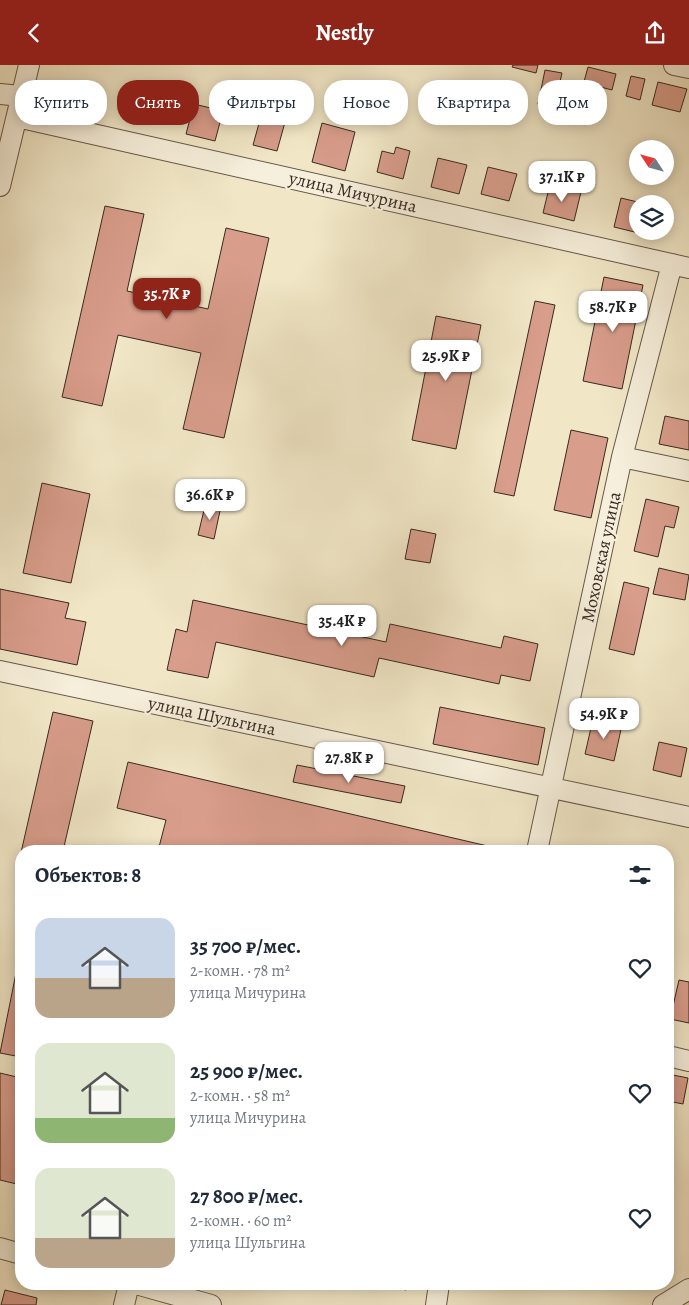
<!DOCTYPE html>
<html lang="ru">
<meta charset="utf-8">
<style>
:root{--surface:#fff;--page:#f6f6f7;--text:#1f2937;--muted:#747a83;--accent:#8f2418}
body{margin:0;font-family:Alegreya,serif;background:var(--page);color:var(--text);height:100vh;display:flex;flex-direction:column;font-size:19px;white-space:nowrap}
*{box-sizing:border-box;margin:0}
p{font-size:16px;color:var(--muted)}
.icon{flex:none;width:28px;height:28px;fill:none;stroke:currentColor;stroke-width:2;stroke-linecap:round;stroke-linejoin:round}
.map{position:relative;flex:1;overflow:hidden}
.drawer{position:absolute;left:15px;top:780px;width:659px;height:445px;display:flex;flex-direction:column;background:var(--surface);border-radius:20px;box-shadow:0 2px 12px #0003}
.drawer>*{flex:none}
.banner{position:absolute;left:15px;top:15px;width:660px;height:45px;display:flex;gap:10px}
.needle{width:32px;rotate:306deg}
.controls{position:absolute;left:629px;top:75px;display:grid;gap:10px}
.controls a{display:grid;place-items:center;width:45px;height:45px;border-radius:50%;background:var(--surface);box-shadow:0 2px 12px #0003;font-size:25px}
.price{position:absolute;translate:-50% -42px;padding:0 11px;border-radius:10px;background:#fff;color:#222;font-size:16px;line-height:32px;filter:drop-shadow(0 1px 2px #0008)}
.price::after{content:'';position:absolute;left:50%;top:30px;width:15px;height:11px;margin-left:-8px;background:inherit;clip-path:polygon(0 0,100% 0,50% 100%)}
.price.current{background:var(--accent);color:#fff}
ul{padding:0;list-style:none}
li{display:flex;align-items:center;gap:15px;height:125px;padding:0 20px}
li span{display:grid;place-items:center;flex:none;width:140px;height:100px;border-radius:15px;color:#555}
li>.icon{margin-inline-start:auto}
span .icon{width:60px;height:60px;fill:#fffc;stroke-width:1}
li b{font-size:21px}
h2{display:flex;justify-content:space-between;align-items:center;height:60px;padding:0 20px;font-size:21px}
.pill{padding:0 18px;border-radius:20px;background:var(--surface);box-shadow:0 2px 12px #0003;font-size:18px;line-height:45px}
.pill.current{background:var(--accent);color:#fff}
header{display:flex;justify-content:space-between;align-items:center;height:65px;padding:0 20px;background:var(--accent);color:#fff;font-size:22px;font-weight:700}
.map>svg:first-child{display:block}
</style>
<header><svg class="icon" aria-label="back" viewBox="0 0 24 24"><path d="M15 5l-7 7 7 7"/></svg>Nestly<svg class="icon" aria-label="share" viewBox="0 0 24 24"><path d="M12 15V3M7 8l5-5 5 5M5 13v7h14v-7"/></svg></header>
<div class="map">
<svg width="689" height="1240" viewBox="0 0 689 1240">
<rect width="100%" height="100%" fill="#f1e7c7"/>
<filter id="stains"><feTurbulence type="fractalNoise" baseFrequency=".004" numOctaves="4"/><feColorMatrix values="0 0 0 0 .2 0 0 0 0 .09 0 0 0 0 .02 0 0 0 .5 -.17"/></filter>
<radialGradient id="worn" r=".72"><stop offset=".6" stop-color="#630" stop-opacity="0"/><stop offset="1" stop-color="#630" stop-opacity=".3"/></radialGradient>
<path fill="#d89d8b" stroke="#382921" d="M 513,0 L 538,0 L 536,8 L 512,2 Z
M 588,2 L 616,9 L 612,25 L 593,20 L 591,27 L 582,24 Z
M 545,5 L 562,8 L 554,43 L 538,39 Z
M 631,11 L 645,14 L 640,35 L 626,31 Z
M 72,16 L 101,22 L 95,46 L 66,40 Z
M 658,17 L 687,24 L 680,47 L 652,40 Z
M 148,25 L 185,34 L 179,58 L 142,49 Z
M 194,39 L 223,46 L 215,76 L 186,69 Z
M 263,44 L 287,50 L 277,86 L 253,80 Z
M 322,58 L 355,67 L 345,106 L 312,97 Z
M 396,82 L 410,86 L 403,114 L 377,107 L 382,86 L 394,89 Z
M 438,93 L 467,100 L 459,129 L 431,122 Z
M 488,102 L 517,109 L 509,136 L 481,129 Z
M 550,119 L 581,127 L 574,156 L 543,148 Z
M 621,133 L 646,139 L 638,139 L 638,166 L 652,166 L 651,171 L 614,162 Z
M 105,141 L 144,149 L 127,226 L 208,244 L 226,163 L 269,173 L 224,373 L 183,364 L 201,288 L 118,270 L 102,341 L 62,332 Z
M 604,212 L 643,220 L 622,324 L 583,316 Z
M 535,236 L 555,240 L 514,431 L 494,427 Z
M 436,251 L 481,260 L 456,384 L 412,375 Z
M 665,351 L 689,356 L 689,385 L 659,379 Z
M 571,365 L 608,373 L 591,453 L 554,445 Z
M 42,418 L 90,429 L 71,518 L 23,508 Z
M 646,434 L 679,442 L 674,463 L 665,461 L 658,492 L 634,486 Z
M 206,437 L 221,441 L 214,474 L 198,470 Z
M 411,464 L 436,469 L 430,498 L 405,494 Z
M 659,503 L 689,510 L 685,535 L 653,529 Z
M 624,517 L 649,523 L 634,590 L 609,584 Z
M 0,524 L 69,538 L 65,553 L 86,557 L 77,600 L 0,584 Z
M 193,535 L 386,577 L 390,559 L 501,583 L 504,571 L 538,579 L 530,616 L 501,610 L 499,619 L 379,593 L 374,612 L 216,577 L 208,613 L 167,605 L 176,564 L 187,567 Z
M 440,642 L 545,663 L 538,700 L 433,679 Z
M 53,647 L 93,656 L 63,786 L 21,786 L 20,792 Z
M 593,654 L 622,660 L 614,696 L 585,689 Z
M 659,677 L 687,683 L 681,712 L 653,705 Z
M 128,697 L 509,786 L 158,786 L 166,755 L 117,743 Z
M 297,700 L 405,721 L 401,738 L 293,717 Z
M 18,898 L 21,899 L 21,992 L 0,988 Z
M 679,915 L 689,917 L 689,958 L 670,954 Z
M 0,1008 L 21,1013 L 21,1120 L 0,1115 Z
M 668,1009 L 688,1013 L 683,1039 L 668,1036 Z
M 379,1219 L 408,1219 L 406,1225 Z
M 5,1225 L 37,1233 L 36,1240 L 1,1240 Z"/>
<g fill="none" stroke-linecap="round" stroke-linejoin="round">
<defs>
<path id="minor" d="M 674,0 L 689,3
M 0,29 L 21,31
M 17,52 L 689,203
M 0,121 L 29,0
M 622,392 L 689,406
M 0,606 L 689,752
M 537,786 L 622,392 L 672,199
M 668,991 L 689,996
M 0,1183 L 21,1189
M 136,1219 L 211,1240
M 124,1240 L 129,1219
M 436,1240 L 439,1219
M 663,1240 L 689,1224"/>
</defs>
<use href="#minor" stroke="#66584a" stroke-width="22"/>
<use href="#minor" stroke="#f6efdb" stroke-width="20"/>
</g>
<g text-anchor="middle" stroke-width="4.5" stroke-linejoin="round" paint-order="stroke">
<g font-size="18" fill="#382921" stroke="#f6efdb">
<text transform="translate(353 127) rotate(13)" y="6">улица Мичурина</text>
<text transform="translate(601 492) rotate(-78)" y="6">Моховская улица</text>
<text transform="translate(212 651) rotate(12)" y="6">улица Шульгина</text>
</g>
</g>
<rect width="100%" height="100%" filter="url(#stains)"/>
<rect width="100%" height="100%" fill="url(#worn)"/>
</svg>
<div class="controls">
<a><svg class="needle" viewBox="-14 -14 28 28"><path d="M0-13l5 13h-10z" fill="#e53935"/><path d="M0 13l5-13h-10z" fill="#747a83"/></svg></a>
<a><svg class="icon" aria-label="layers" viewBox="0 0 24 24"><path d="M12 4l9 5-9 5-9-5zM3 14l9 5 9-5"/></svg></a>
</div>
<b class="price" style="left:562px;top:138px">37.1K ₽</b>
<b class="price current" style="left:167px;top:255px">35.7K ₽</b>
<b class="price" style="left:613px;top:268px">58.7K ₽</b>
<b class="price" style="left:446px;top:317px">25.9K ₽</b>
<b class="price" style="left:210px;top:456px">36.6K ₽</b>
<b class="price" style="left:342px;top:582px">35.4K ₽</b>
<b class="price" style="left:604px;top:675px">54.9K ₽</b>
<b class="price" style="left:349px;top:719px">27.8K ₽</b>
<div class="banner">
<a class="pill">Купить</a>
<a class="pill current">Снять</a>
<a class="pill">Фильтры</a>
<a class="pill">Новое</a>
<a class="pill">Квартира</a>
<a class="pill">Дом</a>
</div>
<section class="drawer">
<h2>Объектов: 8<svg class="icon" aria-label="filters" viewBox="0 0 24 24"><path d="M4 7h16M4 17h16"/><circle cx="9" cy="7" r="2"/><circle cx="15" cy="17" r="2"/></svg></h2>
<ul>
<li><span style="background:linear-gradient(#c9d6e8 60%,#b9a48a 0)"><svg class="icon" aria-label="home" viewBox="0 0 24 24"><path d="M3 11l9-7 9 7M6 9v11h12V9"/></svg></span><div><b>35 700 ₽/мес.</b><p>2-комн. · 78 m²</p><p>улица Мичурина</p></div><svg class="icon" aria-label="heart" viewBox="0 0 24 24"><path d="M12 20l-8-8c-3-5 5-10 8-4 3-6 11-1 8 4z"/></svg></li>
<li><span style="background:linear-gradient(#dfe7d0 75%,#8fb573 0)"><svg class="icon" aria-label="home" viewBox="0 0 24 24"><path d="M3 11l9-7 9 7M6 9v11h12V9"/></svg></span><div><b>25 900 ₽/мес.</b><p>2-комн. · 58 m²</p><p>улица Мичурина</p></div><svg class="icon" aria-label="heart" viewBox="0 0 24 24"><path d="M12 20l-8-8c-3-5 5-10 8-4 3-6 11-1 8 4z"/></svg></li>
<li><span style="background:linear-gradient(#dfe7d0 70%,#b9a48a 0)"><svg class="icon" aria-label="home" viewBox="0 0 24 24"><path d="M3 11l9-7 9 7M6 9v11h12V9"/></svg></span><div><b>27 800 ₽/мес.</b><p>2-комн. · 60 m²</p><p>улица Шульгина</p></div><svg class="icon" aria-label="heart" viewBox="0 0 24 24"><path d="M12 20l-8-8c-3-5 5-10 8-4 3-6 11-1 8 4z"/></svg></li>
</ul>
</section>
</div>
